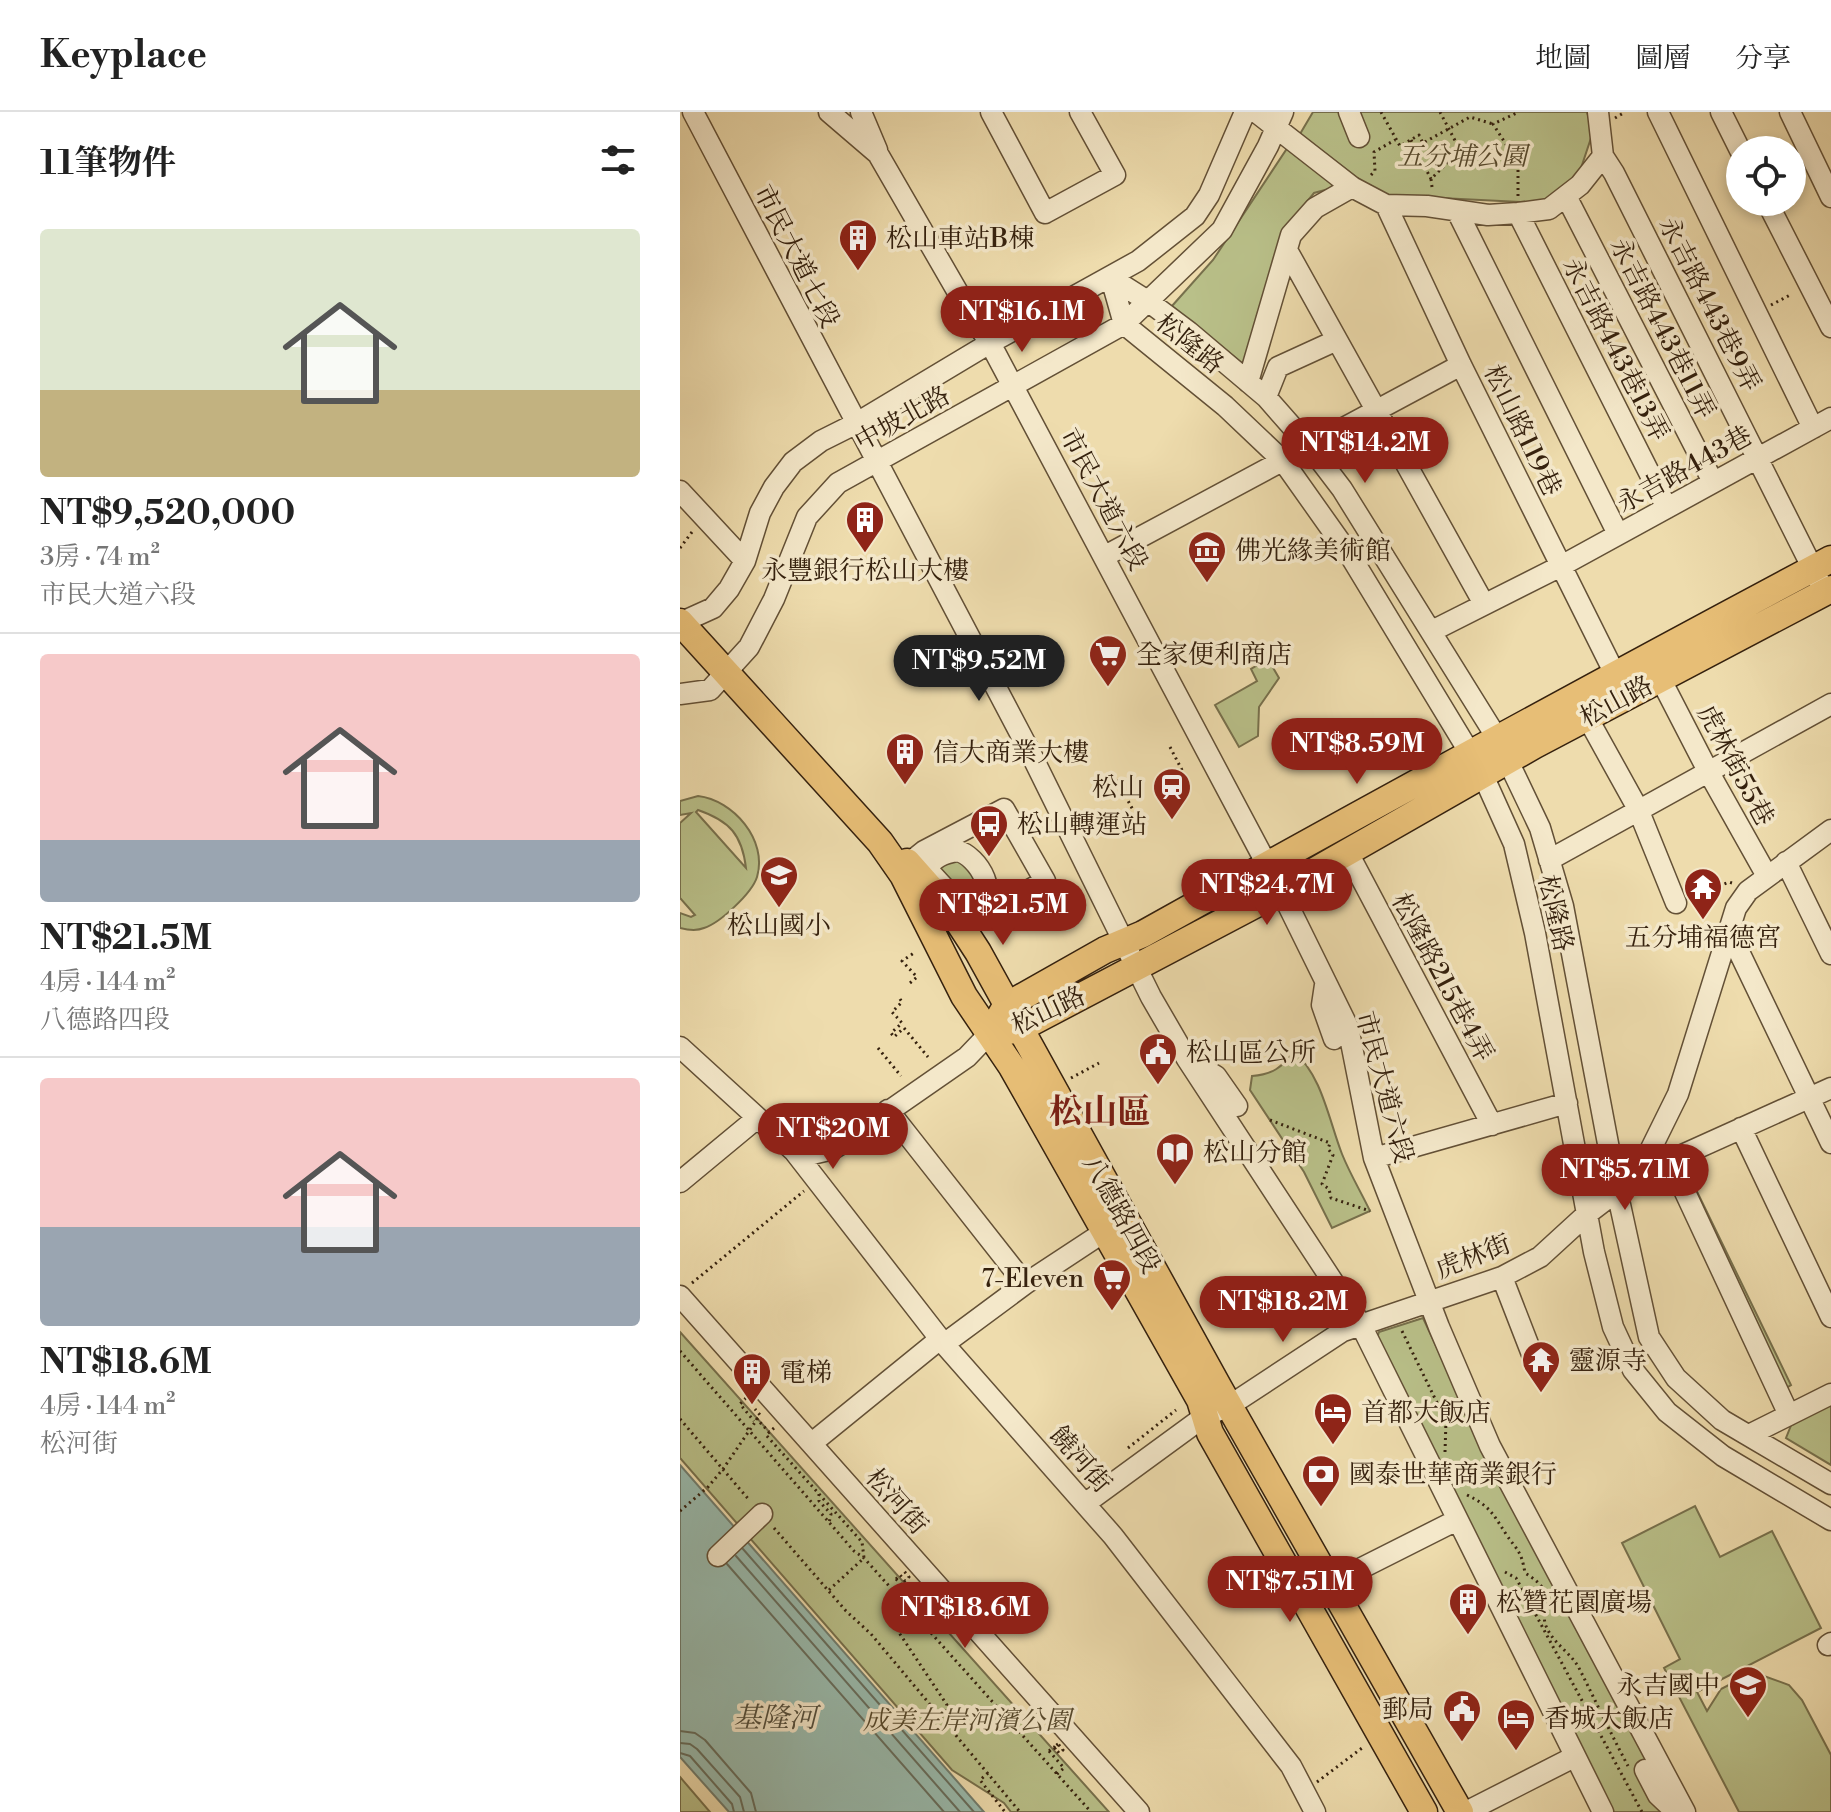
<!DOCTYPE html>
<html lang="zh-TW">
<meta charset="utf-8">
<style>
:root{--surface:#fff;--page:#f2f2f2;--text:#222;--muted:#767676;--line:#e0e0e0;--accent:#8f2418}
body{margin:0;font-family:"Libre Bodoni","Noto Serif TC",serif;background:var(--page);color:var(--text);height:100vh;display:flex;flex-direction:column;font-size:30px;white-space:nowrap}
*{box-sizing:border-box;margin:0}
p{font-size:26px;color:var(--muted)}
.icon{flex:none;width:44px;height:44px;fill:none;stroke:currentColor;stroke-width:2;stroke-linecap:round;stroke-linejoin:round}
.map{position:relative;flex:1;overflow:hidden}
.details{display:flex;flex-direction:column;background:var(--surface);width:680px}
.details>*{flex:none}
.tools{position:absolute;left:1046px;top:24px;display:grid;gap:16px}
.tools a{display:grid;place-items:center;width:80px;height:80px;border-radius:50%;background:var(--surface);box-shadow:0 4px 12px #0003;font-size:40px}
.price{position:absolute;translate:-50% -68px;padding:0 18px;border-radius:28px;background:var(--accent);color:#fff;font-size:26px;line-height:52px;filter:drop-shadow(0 2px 4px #0008)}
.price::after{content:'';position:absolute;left:50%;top:48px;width:24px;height:18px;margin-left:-12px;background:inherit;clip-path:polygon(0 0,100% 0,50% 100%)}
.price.on{background:#222;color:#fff}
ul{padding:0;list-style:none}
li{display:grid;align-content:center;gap:16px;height:424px;padding:0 40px}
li+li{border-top:2px solid var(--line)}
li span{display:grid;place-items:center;height:248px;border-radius:8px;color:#555}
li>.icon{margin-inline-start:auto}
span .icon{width:144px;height:144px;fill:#fffc;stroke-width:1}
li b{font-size:34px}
h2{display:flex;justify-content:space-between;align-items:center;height:96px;padding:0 40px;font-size:34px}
header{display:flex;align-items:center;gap:48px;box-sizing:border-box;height:112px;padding:0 40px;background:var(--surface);border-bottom:2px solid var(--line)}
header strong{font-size:38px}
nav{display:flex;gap:44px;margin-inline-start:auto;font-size:28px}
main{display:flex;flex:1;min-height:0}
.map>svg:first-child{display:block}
</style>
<header>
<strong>Keyplace</strong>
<nav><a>地圖</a><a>圖層</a><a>分享</a></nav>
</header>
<main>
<section class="details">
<h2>11筆物件<svg class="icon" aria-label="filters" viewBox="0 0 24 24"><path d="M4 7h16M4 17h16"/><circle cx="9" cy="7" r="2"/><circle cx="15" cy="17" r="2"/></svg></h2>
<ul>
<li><span style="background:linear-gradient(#dfe7d0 65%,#c2b280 0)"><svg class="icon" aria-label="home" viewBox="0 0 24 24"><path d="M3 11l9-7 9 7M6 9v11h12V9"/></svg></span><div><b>NT$9,520,000</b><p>3房 · 74 m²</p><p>市民大道六段</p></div></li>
<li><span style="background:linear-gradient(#f6c9c9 75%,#9aa5b1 0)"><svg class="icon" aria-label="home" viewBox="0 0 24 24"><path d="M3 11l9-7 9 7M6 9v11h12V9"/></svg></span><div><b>NT$21.5M</b><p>4房 · 144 m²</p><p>八德路四段</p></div></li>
<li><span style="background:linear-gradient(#f6c9c9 60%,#9aa5b1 0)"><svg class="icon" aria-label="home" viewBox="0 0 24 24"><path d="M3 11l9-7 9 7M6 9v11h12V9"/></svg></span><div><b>NT$18.6M</b><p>4房 · 144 m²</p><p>松河街</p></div></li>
</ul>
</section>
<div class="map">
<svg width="1151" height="1700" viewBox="0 0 1151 1700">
<rect width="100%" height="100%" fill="#eedcad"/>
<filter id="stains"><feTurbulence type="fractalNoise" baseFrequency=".0025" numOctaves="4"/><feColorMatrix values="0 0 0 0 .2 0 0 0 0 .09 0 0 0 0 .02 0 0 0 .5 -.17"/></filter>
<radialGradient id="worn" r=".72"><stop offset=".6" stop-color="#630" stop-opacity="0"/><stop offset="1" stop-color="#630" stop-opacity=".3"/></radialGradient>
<path fill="#b9c089" stroke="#77704c" stroke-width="2" fill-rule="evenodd" d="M 633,0 L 907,0 L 913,20 L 897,68 L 860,91 L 700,83 L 620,22 Z
M 608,35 L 664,73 L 634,81 L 609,112 L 563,252 L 492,194 L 533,148 Z
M 588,547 L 599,566 L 579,595 L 578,624 L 559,635 L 535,593 L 577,569 L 571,557 Z
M 18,684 C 53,688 88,728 77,765 C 72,781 40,811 24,816 C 17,819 8,818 0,816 L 0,801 L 11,805 L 15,803 L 0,786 L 0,711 L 11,701 L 0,703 L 0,689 ZM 18,698 C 50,709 62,723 66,756 L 16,700 Z
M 282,745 L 303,777 L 292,793 L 255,753 Z
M 614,940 C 642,963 649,1009 662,1042 C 670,1062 681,1080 690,1099 L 652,1116 L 624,1060 L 570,978 L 572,964 C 593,962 601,956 614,940 Z
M 1007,1059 L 1111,1273 L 1106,1276 L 1002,1062 Z
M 743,1206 L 786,1298 L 997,1700 L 931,1700 L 697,1226 L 699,1220 Z
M 0,1220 L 429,1700 L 331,1700 L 324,1691 L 272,1658 L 0,1346 Z
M 1151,1292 L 1151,1353 L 1106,1326 L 1112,1311 Z
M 1015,1394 L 1040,1445 L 1092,1419 L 1141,1516 L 1017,1580 L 1027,1599 L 1041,1577 L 1064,1565 L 1084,1564 L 1109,1573 L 1122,1588 L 1151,1643 L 1151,1700 L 1059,1700 L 984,1556 L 1000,1547 L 942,1431 Z
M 0,1665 L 30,1700 L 0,1700 Z"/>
<path fill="#99bbae" stroke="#717d6e" stroke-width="2" d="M 0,1353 L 304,1700 L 49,1700 L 0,1645 Z"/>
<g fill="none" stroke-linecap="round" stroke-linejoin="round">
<path stroke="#676e5e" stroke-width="2" d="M 63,1437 L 294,1700
M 56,1444 L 280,1700
M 47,1452 L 264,1700
M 0,1619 L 15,1621 L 25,1628 L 71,1681 L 76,1700
M 0,1631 L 10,1632 L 17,1637 L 60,1685 L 64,1700
M 0,1641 L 10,1644 L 52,1692 L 54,1700"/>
<defs>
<path id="minor" d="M 13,0 L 351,642 L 471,885 L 507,947 L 680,1211 L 923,1700
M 149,0 L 198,42 L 291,203 L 310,231 L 601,779 L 668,915 L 694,1046 L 759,1215 L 810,1334 L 1005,1700
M 181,0 L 197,38
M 311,0 L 365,101 L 435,63 L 400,0
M 576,0 L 672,75
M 669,0 L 679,25
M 918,0 L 923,44 L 934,61 L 1139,469
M 978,0 L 1133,316
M 1041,0 L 1060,38
M 1110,0 L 1151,85
M 886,84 L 1033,370
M 1087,90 L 1151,215
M 706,93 L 781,253 L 936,564
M 777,99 L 938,422
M 838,101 L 987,396
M 607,138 L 804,492
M 431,166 L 444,212 L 545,294 L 603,349 L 671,445 L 802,661 L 834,732 L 855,821 L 914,1140 L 933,1215 L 953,1258 L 987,1300 L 1043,1344 L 1151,1408
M 431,166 L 469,190 L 509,220 L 586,285 L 630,335 L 662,377 L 817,626 L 860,716 L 883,794 L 937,1079 L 969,1225 L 996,1266 L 1042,1308 L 1151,1372
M 568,270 L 611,123 L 635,96 L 672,75 L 706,93 L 747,94 L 808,103 L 838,101 L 869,97 L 900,73 L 923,44
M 586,285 L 598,255 L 657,228
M 0,379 L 65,449
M 425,444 L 781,253
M 0,511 L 33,496 L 49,477 L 65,449 L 80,401 L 94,375 L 113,350 L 141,329 L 175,312 L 310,231 L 458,149 L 515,104 L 529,83 L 565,0
M 752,519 L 881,454 L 1151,306
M 980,566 L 1028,659 L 1087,764
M 0,582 L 30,578 L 69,535 L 94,487 L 127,405 L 158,371 L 444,212 L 542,118 L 588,34 L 603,0
M 907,605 L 958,697 L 996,791
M 277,739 C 297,742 326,788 290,800 L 285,798 L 248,758 C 251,746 266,741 277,739 Z
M 668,741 L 812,1013
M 869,748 L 1151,592
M 1106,750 L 1151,842
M 229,751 L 244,739 L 324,697 L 365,769 L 295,809 L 270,800
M 1049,819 L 1151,1031
M 645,873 L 642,893 L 654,927
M 0,935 L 114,1039 L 132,1042 L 153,1037 L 166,1029 L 287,945 L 309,922
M 511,949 L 536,964 L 557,994
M 208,998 L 345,1172
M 1061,1016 L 1151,1205
M 114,1039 L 264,1232 L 433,1424 L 611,1654 L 635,1700
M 694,1046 L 887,991
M 990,1048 L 1109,1303
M 980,1053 L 1151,976
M 0,1070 L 76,1007
M 822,1165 L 855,1250
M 0,1184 L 459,1700
M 264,1232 L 345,1172 L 424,1120
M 1069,1323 L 1151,1282
M 132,1331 L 260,1227
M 406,1391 L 525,1304 L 549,1294 L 663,1219 L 822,1165 L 860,1145 L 907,1102 L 958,1063 L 998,982 L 1056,796 L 1068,779 L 1151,718
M 38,1444 L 82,1402
M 650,1472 L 777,1408
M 1148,1533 L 1151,1531
M 965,1658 L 978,1683 L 996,1700
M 786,1700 L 894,1645"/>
<path id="major" d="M 0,510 L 200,730 L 223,763 L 284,884 L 332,955 L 520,1288 L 530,1321 L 744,1700
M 227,750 L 274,803 L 298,840 L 539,1276 L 780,1700
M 319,906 L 326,894 L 425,838 L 463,822 C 691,695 920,570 1151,447
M 323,920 L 339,917 L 584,788 L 855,633 L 1151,477"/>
</defs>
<use href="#minor" stroke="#635036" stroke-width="23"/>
<use href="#major" stroke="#35210e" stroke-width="29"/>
<path stroke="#35210e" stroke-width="3" stroke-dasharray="2 4" stroke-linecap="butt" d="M 701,0 L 720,34 L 739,23 L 743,31 L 790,5 L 813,12
M 935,6 L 945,0
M 731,28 L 751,67
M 691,63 L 695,59 L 694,40 L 715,28
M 752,75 L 751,67 L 780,38 L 760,0
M 838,84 L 838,51 L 813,12 L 839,0
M 1091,193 L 1112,182
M 0,436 L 12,420
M 490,635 L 503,660
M 437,668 L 453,698
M 1011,785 L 1049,770 L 1052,771
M 230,871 L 237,865 L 222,849 L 234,841
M 220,887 L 222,890 L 212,900 L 222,911 L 211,921 L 214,925 L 224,916 L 248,945
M 198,936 L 221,964
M 391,966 L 419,951
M 590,1008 L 650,1031 L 648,1037 L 653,1043 L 642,1072 L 649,1077 L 651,1086 L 690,1099
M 12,1171 L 124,1079
M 722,1219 L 766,1309
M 0,1239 L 174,1439 L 184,1446 L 411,1700
M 66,1286 L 60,1292 L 74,1309
M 76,1306 L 89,1320
M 0,1307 L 70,1389
M 94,1316 L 86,1323 L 139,1382 L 139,1389 L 151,1402 L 149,1411
M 448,1336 L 496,1298
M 765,1340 L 766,1309 L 772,1289
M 139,1382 L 182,1430 L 184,1446 L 149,1478
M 787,1383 C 810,1394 813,1402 826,1422 C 838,1440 841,1438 845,1461 C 880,1482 858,1492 866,1514 C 873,1532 892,1541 900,1558 C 916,1590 931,1622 948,1654
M 94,1416 L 166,1499 L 191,1522 L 340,1700
M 825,1460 L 836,1466 L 962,1700
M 216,1467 L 233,1485 L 226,1493
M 213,1479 L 206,1501 L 267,1593 L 262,1606
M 378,1632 L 374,1635 L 378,1641
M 369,1639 L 384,1656 L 377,1662
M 308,1661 L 300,1668 L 325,1700
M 637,1670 L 682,1636"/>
<use href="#minor" stroke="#f4e8ca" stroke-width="20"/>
<use href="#major" stroke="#e7be76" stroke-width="26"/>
<path stroke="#35210e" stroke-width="3" stroke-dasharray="2 4" stroke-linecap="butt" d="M 0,1399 L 28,1375 L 43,1357 L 80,1303 L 75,1297
M 216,1467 L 220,1463 L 225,1469 L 229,1465 L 224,1459
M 369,1639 L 374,1635 L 379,1641 L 383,1638 L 378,1632"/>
</g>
<defs>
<symbol id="building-pin" viewBox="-11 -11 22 30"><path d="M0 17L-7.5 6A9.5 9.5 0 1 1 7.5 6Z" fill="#8f2418" stroke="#f4e8ca"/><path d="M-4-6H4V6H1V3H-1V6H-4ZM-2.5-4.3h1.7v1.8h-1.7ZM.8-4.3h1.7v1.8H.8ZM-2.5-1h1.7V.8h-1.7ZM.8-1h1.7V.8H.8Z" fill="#fff"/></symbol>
<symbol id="museum-pin" viewBox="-11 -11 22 30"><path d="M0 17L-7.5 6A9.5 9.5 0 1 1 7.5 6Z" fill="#8f2418" stroke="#f4e8ca"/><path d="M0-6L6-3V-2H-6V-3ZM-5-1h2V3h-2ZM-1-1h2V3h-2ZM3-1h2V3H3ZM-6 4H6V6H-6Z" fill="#fff"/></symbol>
<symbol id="supermarket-pin" viewBox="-11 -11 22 30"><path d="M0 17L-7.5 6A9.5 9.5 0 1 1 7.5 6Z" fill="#8f2418" stroke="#f4e8ca"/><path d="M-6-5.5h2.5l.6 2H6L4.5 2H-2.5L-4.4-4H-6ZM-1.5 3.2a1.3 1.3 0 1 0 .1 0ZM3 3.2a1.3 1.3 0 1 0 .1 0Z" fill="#fff"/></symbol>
<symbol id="station-pin" viewBox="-11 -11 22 30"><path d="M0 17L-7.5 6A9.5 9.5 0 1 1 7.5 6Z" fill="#8f2418" stroke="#f4e8ca"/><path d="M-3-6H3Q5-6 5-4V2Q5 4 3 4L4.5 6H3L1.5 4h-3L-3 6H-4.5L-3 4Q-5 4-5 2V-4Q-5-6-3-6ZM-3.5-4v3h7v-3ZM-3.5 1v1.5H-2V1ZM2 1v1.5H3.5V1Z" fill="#fff"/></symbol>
<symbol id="bus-pin" viewBox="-11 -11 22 30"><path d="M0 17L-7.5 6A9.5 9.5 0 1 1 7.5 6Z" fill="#8f2418" stroke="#f4e8ca"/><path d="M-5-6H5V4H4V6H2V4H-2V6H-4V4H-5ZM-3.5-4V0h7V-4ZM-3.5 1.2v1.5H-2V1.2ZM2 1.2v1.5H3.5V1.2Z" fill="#fff"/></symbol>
<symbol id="school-pin" viewBox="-11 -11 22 30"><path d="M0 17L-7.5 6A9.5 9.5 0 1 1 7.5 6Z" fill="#8f2418" stroke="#f4e8ca"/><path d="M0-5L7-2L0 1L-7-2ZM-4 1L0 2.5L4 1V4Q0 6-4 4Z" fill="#fff"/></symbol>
<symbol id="temple-pin" viewBox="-11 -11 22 30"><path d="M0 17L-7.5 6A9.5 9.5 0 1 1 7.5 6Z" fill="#8f2418" stroke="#f4e8ca"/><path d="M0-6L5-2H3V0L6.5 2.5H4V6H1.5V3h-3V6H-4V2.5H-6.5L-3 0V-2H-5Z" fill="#fff"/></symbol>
<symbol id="civic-pin" viewBox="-11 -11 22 30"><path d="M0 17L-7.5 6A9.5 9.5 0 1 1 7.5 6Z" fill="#8f2418" stroke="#f4e8ca"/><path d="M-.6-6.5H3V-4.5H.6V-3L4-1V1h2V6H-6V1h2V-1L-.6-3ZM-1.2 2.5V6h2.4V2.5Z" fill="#fff"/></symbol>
<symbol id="library-pin" viewBox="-11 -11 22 30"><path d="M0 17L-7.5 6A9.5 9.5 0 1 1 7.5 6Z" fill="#8f2418" stroke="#f4e8ca"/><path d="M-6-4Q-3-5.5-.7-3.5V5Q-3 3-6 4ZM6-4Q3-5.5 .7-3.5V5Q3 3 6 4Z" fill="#fff"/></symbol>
<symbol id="hotel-pin" viewBox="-11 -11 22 30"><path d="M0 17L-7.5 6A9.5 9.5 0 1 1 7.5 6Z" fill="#8f2418" stroke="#f4e8ca"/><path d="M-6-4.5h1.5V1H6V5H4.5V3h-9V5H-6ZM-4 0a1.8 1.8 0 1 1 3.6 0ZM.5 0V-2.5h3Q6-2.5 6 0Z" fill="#fff"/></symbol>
<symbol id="bank-pin" viewBox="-11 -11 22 30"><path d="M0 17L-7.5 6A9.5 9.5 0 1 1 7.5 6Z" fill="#8f2418" stroke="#f4e8ca"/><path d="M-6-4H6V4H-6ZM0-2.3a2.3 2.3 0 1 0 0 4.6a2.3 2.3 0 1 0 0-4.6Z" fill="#fff"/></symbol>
</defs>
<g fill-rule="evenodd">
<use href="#building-pin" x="156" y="104" width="44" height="60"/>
<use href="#building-pin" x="163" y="386" width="44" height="60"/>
<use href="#museum-pin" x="505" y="416" width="44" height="60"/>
<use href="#supermarket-pin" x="406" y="520" width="44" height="60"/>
<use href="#building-pin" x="203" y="618" width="44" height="60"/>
<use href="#station-pin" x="470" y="653" width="44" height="60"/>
<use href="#bus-pin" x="287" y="690" width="44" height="60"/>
<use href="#school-pin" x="77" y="741" width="44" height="60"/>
<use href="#temple-pin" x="1001" y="753" width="44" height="60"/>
<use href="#civic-pin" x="456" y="918" width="44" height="60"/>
<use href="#library-pin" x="473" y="1018" width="44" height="60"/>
<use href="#supermarket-pin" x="410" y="1144" width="44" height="60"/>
<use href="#temple-pin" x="839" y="1226" width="44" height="60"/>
<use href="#building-pin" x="50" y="1238" width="44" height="60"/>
<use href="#hotel-pin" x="631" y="1278" width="44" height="60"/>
<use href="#bank-pin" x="619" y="1340" width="44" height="60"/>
<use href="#building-pin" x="766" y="1468" width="44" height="60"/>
<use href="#school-pin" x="1046" y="1551" width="44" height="60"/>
<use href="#civic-pin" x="760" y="1575" width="44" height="60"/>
<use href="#hotel-pin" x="814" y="1584" width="44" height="60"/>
</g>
<g text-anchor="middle" stroke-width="7" stroke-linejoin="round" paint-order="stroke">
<g font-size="26" font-style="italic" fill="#56492d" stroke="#f4e8ca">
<text x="782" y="53">五分埔公園</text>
<text x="287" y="1617">成美左岸河濱公園</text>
</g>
<g font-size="26" fill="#35210e" stroke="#f4e8ca" text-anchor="start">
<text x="206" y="135">松山車站B棟</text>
<text x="555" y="447">佛光緣美術館</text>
<text x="185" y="467" text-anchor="middle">永豐銀行松山大樓</text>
<text x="456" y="551">全家便利商店</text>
<text x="253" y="649">信大商業大樓</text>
<text x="464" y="684" text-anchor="end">松山</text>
<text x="337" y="721">松山轉運站</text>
<text x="99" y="822" text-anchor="middle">松山國小</text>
<text x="1023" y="834" text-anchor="middle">五分埔福德宮</text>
<text x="506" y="949">松山區公所</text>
<text x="523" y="1049">松山分館</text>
<text x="404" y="1175" text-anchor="end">7-Eleven</text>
<text x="889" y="1257">靈源寺</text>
<text x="100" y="1269">電梯</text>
<text x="681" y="1309">首都大飯店</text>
<text x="669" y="1371">國泰世華商業銀行</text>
<text x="816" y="1499">松贊花園廣場</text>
<text x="1040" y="1582" text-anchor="end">永吉國中</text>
<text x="754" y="1606" text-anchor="end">郵局</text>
<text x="864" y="1615">香城大飯店</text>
</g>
<g font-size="26" fill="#35210e" stroke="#f4e8ca">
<text transform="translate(117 144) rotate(63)" y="9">市民大道七段</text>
<text transform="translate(1030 192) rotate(63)" y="9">永吉路443巷9弄</text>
<text transform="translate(983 216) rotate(63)" y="9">永吉路443巷11弄</text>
<text transform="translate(510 231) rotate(39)" y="9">松隆路</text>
<text transform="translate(936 237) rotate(63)" y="9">永吉路443巷13弄</text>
<text transform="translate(222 306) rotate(-29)" y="9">中坡北路</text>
<text transform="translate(843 318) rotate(64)" y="9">松山路119巷</text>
<text transform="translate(1004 357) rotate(-29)" y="9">永吉路443巷</text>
<text transform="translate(424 387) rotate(62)" y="9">市民大道六段</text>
<text transform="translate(936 589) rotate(-28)" y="9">松山路</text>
<text transform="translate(1056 653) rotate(62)" y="9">虎林街55巷</text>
<text transform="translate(876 801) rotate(77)" y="9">松隆路</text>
<text transform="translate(763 865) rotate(62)" y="9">松隆路215巷4弄</text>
<text transform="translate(368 898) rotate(-25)" y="9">松山路</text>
<text transform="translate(705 975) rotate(75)" y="9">市民大道六段</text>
<text transform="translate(442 1102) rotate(61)" y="9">八德路四段</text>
<text transform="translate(793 1144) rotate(-21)" y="9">虎林街</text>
<text transform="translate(401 1347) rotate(49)" y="9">饒河街</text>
<text transform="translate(217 1389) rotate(48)" y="9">松河街</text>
</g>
<g font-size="28" font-style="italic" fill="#534f3e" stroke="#f4e8ca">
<text x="95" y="1615">基隆河</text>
</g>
<g font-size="34" font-weight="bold" fill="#7a1f14" stroke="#f4e8ca">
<text x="420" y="1011">松山區</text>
</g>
</g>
<rect width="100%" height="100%" filter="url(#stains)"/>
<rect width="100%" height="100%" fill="url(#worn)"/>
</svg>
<div class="tools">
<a><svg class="icon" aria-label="locate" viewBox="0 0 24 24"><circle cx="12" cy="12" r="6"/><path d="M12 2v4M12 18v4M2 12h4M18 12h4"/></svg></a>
</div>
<b class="price" style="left:342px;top:242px">NT$16.1M</b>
<b class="price" style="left:685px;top:373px">NT$14.2M</b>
<b class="price on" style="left:299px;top:591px">NT$9.52M</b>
<b class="price" style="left:677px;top:674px">NT$8.59M</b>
<b class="price" style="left:587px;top:815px">NT$24.7M</b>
<b class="price" style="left:323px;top:835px">NT$21.5M</b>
<b class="price" style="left:153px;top:1059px">NT$20M</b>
<b class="price" style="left:945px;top:1100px">NT$5.71M</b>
<b class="price" style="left:603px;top:1232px">NT$18.2M</b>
<b class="price" style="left:610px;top:1512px">NT$7.51M</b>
<b class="price" style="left:285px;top:1538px">NT$18.6M</b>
</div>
</main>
